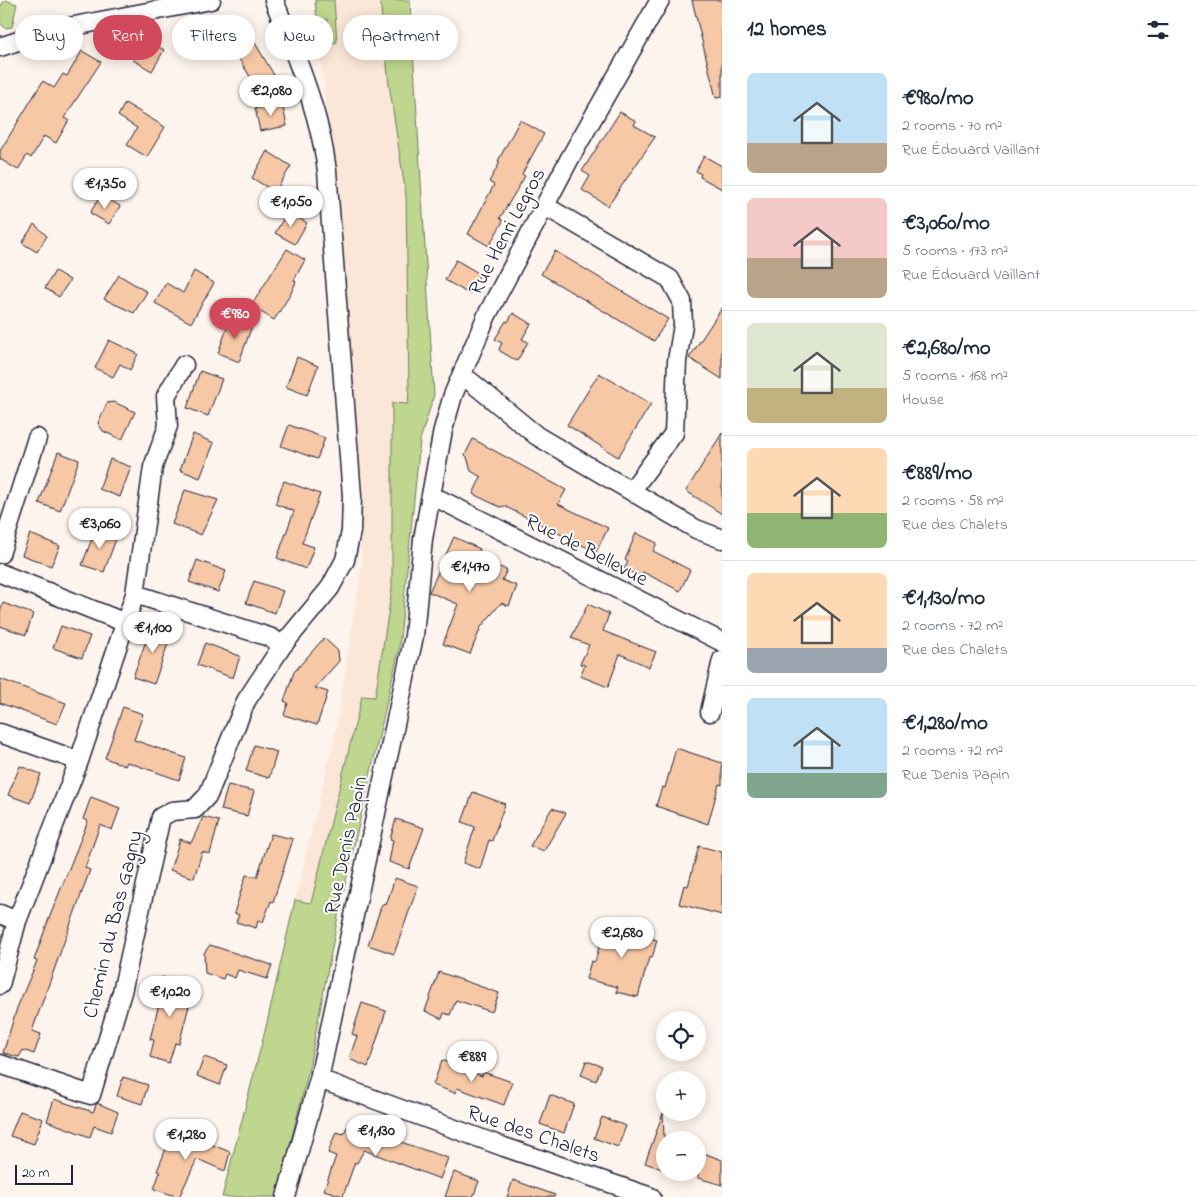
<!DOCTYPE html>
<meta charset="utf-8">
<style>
:root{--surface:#fff;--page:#f2f2f3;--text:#1f2937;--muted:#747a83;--line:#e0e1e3;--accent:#d1495b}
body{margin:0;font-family:"Indie Flower",sans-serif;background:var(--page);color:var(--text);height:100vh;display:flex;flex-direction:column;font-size:19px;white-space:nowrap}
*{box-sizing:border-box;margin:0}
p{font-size:16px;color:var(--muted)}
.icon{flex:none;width:28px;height:28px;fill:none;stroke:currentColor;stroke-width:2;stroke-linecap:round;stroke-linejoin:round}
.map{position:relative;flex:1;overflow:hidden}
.drawer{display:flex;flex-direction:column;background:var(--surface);width:475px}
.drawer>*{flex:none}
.banner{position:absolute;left:15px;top:15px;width:475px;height:45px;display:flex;gap:10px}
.buttons{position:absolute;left:656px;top:1011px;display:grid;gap:10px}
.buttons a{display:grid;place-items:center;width:50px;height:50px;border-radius:50%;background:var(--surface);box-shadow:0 2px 12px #0003;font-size:25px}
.scale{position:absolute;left:15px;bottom:12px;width:58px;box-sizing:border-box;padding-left:5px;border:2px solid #22223b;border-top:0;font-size:14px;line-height:18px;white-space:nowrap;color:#22223b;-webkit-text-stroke:4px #fff;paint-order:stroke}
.price{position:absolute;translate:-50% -42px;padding:0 11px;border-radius:18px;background:#fff;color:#222;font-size:16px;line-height:32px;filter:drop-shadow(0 1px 2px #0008)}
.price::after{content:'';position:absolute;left:50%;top:30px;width:15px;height:11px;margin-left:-8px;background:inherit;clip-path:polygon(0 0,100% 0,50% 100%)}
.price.active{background:var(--accent);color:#fff}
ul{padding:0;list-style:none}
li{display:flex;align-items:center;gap:15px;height:125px;padding:0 25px}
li+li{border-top:1px solid var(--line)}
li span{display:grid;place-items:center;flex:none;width:140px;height:100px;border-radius:8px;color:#555}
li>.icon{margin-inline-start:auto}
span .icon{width:60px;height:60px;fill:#fffc;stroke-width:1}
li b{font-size:21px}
h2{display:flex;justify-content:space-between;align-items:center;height:60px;padding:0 25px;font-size:21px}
.chip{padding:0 18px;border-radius:22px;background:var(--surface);box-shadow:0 2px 12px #0003;font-size:18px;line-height:45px}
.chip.active{background:var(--accent);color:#fff}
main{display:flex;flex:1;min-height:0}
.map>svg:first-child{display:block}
</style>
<main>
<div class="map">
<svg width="722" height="1197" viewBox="0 0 722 1197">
<rect width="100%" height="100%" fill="#fdf4ed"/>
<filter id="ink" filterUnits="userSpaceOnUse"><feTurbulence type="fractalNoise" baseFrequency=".02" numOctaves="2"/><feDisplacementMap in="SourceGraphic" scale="10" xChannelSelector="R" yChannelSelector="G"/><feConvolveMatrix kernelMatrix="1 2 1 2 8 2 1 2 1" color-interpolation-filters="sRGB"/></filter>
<g filter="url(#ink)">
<path fill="#fbe7d8" d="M 315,0 L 410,0 L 434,395 L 420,440 L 399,649 L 339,911 L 295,900 L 335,736 L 362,564 L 347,312 Z"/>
<path fill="#bed68d" stroke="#707c64" d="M 5,0 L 17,4 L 12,27 L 5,28 L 0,23 L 0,7 Z
M 315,0 L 334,0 L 337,42 L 330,44 L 327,19 L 317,21 Z
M 380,0 L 410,0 L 434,395 L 420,440 L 399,649 L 339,911 L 308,1073 L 277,1197 L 222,1197 L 266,1027 L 295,900 L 311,903 L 362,696 L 375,697 L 392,589 L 392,403 L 408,404 L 409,390 L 406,196 L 389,84 Z"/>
<path fill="#f7c8a6" stroke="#22223b" d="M 692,0 L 722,0 L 722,97 L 716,98 Z
M 246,28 L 274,75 L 256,86 L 227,40 Z
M 146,40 L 164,50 L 152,71 L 133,60 Z
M 82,51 L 101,62 L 64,118 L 69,120 L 56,143 L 44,136 L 31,158 L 27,155 L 18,170 L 0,159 L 0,151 L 43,81 L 54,88 L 63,74 L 67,76 Z
M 125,103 L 165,127 L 147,157 L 127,145 L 137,128 L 118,116 Z
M 282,103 L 287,126 L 260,131 L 255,108 Z
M 620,112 L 636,121 L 634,125 L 655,137 L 608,206 L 582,190 L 590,176 L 582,171 Z
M 520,120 L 544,134 L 522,174 L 525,176 L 500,218 L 503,221 L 489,246 L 468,234 L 494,185 L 489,182 L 500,162 L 498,161 Z
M 267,151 L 291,166 L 275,192 L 252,178 Z
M 704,156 L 722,166 L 722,189 L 700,177 L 701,174 L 696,171 Z
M 101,195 L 120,206 L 109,224 L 90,213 Z
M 288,211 L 307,223 L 295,244 L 275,233 Z
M 34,224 L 47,236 L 37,252 L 22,243 Z
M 287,249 L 305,260 L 294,280 L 296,282 L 290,295 L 274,320 L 251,306 Z
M 555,251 L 668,319 L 654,341 L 541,274 Z
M 456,260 L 480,274 L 469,294 L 445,280 Z
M 55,271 L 70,280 L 59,297 L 45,288 Z
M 194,271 L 214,283 L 191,323 L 155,303 L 166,283 L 183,293 Z
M 119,275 L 147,292 L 134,313 L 104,299 Z
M 722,308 L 722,379 L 689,358 Z
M 513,313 L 531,324 L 522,339 L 528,342 L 517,361 L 500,351 L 499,349 L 502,343 L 495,339 L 506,321 L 508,322 Z
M 231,317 L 252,326 L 239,362 L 218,353 Z
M 109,340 L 138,354 L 130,370 L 120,364 L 113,377 L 95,368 Z
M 297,357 L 318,366 L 307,395 L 286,387 Z
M 200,371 L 222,379 L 208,416 L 187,408 Z
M 599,373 L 651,404 L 618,457 L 567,425 Z
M 114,402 L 135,412 L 122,440 L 103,431 L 98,423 L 107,403 Z
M 289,425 L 325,438 L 317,459 L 281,446 Z
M 722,433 L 722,514 L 686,491 Z
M 193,434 L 214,443 L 200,478 L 180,470 Z
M 473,439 L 566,490 L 558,504 L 608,528 L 596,552 L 504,506 L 500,507 L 473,494 L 481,477 L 471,471 L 467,457 L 465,455 Z
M 58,452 L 79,460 L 60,511 L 39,503 Z
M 110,459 L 131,467 L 120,497 L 99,489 Z
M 284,481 L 320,494 L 302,543 L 314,547 L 306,569 L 277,558 L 294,511 L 275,504 Z
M 185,490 L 218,500 L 201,535 L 172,524 Z
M 96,528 L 117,536 L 104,572 L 82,565 Z
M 636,533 L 657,543 L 653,551 L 690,570 L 680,591 L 643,572 L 641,577 L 624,569 L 628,562 L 625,560 Z
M 30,534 L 60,546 L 51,566 L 22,555 Z
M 454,537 L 480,549 L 476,558 L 507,570 L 502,580 L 517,586 L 509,606 L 501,603 L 481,627 L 470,654 L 443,644 L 458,604 L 429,592 Z
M 197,560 L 226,571 L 218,592 L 189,582 Z
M 254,581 L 283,591 L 275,613 L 246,603 Z
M 3,603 L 33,614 L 26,635 L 0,626 L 0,613 Z
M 588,604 L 609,614 L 603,631 L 656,652 L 649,667 L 620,654 L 608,687 L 580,676 L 585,665 L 580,664 L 589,645 L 571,638 Z
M 152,624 L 172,632 L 154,684 L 133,677 Z
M 61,626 L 90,636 L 82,658 L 53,648 Z
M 324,638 L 338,651 L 339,661 L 315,688 L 328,692 L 317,725 L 284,715 L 288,703 L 284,701 L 294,672 Z
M 205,643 L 240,656 L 233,678 L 197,665 Z
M 0,679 L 66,703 L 57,724 L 0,703 Z
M 123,707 L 143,714 L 134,740 L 186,758 L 179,780 L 127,762 L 125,766 L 105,758 Z
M 254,745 L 277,752 L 269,778 L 246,771 Z
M 676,748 L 722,763 L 722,785 L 719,784 L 708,824 L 656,806 L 662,787 L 665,788 Z
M 20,766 L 41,774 L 30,803 L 8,795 Z
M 228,785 L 254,791 L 247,816 L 221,810 Z
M 473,792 L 505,804 L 492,841 L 489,840 L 480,869 L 463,863 L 475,827 L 462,822 Z
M 91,797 L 120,808 L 112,830 L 100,825 L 85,868 L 90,870 L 32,1031 L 41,1034 L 34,1054 L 23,1050 L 19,1057 L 3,1053 L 17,1008 L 37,961 L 34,960 L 48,921 L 88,821 L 83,819 Z
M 552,808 L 566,813 L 544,851 L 530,846 Z
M 203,817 L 219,821 L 210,854 L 202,852 L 194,878 L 170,870 L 180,839 L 191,843 Z
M 396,819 L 424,828 L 409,869 L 389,862 L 393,840 L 390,839 Z
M 271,834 L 293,839 L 273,902 L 271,901 L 263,922 L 258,920 L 256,928 L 236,922 L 239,915 L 234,913 L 246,875 L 257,877 Z
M 699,846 L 722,852 L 722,915 L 679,904 L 684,885 L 688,886 Z
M 395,878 L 418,886 L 394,954 L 368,945 L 382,904 L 386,905 Z
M 606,921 L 627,927 L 626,931 L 657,940 L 652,958 L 649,958 L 638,997 L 616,992 L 618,987 L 586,979 L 591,961 L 595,962 Z
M 210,945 L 272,965 L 267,979 L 238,970 L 235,978 L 225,974 L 223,979 L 205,973 L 204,953 Z
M 439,972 L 499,993 L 492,1012 L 456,1000 L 450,1015 L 444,1013 L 442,1019 L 425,1011 Z
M 162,977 L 194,987 L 179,1044 L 175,1043 L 169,1063 L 150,1057 L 154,1040 L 150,1039 L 159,1004 L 155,1002 Z
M 362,1003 L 386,1011 L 368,1067 L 349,1059 L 357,1036 L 352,1034 Z
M 204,1057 L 227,1065 L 220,1085 L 197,1076 Z
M 442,1060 L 482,1076 L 483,1072 L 512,1082 L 504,1105 L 457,1088 L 455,1093 L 433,1085 Z
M 586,1061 L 602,1066 L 596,1081 L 581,1075 Z
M 123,1077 L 148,1085 L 142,1104 L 117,1096 Z
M 550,1095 L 574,1104 L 564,1133 L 540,1124 Z
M 54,1099 L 93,1112 L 97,1103 L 118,1112 L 111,1132 L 94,1126 L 90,1137 L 47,1121 Z
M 20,1111 L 43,1119 L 34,1144 L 10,1136 Z
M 663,1113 L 665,1160 L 662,1169 L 645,1163 Z
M 602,1117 L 626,1126 L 618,1147 L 594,1138 Z
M 347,1127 L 385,1140 L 386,1137 L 448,1158 L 440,1179 L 364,1150 L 357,1163 L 355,1162 L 343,1196 L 324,1190 L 336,1156 L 328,1153 L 336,1132 L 344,1134 Z
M 174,1129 L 230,1152 L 225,1171 L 197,1159 L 179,1197 L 154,1189 L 160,1172 L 157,1171 Z
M 698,1151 L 722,1160 L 722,1185 L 698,1178 Z
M 454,1172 L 479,1181 L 473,1197 L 445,1197 Z
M 513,1180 L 555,1195 L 554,1197 L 507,1197 Z"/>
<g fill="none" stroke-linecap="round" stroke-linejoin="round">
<defs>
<path id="minor" d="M 0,47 L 48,31 L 211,0
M 545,206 L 670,279 L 682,301 L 683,325 L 677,361 L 674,433 L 632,490
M 461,377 L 470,381 L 537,436 L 696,529 L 722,539
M 430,499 L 441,500 L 722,642
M 0,554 L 37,438
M 0,573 L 126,623
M 135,594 L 272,638 L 282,646
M 710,712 L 722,660
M 0,733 L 79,761
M 0,914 L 17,921
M 0,985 L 17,921 L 79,761 L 135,594 L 153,467 L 168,426 L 166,396 L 184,365
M 0,1064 L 91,1095 L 122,992 L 161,817 L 172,811 L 195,809 L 208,795 L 246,701 L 282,646 L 330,588 L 345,560 L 351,531 L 352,496 L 327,171 C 320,112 295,55 274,0
M 319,1079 L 504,1147 L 651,1197
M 286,1197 L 319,1079 L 414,636 L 423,539 L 443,430 L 453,395 L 487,315 L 570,158 L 660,0"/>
</defs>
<use href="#minor" stroke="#22223b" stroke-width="21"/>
<use href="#minor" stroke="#fff" stroke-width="18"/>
</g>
</g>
<g text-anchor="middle" stroke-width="4" stroke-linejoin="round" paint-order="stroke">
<g font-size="21" fill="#22223b" stroke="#fff">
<text transform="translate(506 231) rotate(-62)" y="7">Rue Henri Legros</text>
<text transform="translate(587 549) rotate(27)" y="7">Rue de Bellevue</text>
<text transform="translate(345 845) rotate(-78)" y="7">Rue Denis Papin</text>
<text transform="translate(112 924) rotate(-76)" y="7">Chemin du Bas Gagny</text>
<text transform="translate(534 1133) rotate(19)" y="7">Rue des Chalets</text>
</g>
</g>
</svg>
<div class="buttons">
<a><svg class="icon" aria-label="locate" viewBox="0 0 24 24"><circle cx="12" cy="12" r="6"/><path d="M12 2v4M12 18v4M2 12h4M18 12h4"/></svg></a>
<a>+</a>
<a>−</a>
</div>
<div class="scale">20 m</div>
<b class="price" style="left:271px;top:117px">€2,080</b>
<b class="price" style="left:105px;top:210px">€1,350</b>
<b class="price" style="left:291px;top:228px">€1,050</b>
<b class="price active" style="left:235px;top:340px">€980</b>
<b class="price" style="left:100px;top:550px">€3,060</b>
<b class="price" style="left:470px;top:593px">€1,470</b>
<b class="price" style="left:153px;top:654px">€1,100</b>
<b class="price" style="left:622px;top:959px">€2,680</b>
<b class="price" style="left:170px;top:1018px">€1,020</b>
<b class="price" style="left:472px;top:1083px">€889</b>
<b class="price" style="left:376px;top:1157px">€1,130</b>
<b class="price" style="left:186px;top:1161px">€1,280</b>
<div class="banner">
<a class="chip">Buy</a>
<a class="chip active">Rent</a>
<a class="chip">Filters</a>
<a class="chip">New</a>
<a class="chip">Apartment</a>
</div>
</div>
<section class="drawer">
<h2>12 homes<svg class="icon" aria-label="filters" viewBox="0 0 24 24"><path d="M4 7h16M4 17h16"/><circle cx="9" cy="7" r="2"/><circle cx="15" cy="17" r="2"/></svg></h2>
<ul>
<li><span style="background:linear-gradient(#bfe0f5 70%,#b9a48a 0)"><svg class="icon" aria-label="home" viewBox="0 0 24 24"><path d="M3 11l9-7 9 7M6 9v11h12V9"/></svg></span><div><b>€980/mo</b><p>2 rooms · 70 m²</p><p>Rue Édouard Vaillant</p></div></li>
<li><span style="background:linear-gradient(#f6c9c9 60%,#b9a48a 0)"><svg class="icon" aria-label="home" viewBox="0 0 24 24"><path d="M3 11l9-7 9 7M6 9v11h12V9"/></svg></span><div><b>€3,060/mo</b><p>5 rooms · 173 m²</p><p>Rue Édouard Vaillant</p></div></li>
<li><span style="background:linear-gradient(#dfe7d0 65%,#c2b280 0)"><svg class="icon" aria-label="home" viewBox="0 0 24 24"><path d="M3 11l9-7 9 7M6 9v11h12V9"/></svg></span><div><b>€2,680/mo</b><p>5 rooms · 168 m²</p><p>House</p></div></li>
<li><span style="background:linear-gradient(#ffd9b3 65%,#8fb573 0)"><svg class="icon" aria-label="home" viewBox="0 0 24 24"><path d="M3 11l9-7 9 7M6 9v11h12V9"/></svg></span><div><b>€889/mo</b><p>2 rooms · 58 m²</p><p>Rue des Chalets</p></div></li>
<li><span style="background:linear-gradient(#ffd9b3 75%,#9aa5b1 0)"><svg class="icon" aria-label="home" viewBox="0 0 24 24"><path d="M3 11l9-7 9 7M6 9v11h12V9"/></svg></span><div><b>€1,130/mo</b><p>2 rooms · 72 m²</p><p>Rue des Chalets</p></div></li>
<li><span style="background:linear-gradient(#bfe0f5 75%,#7fa58c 0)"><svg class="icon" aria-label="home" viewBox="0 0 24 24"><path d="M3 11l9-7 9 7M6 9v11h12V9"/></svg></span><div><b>€1,280/mo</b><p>2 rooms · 72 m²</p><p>Rue Denis Papin</p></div></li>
</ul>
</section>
</main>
